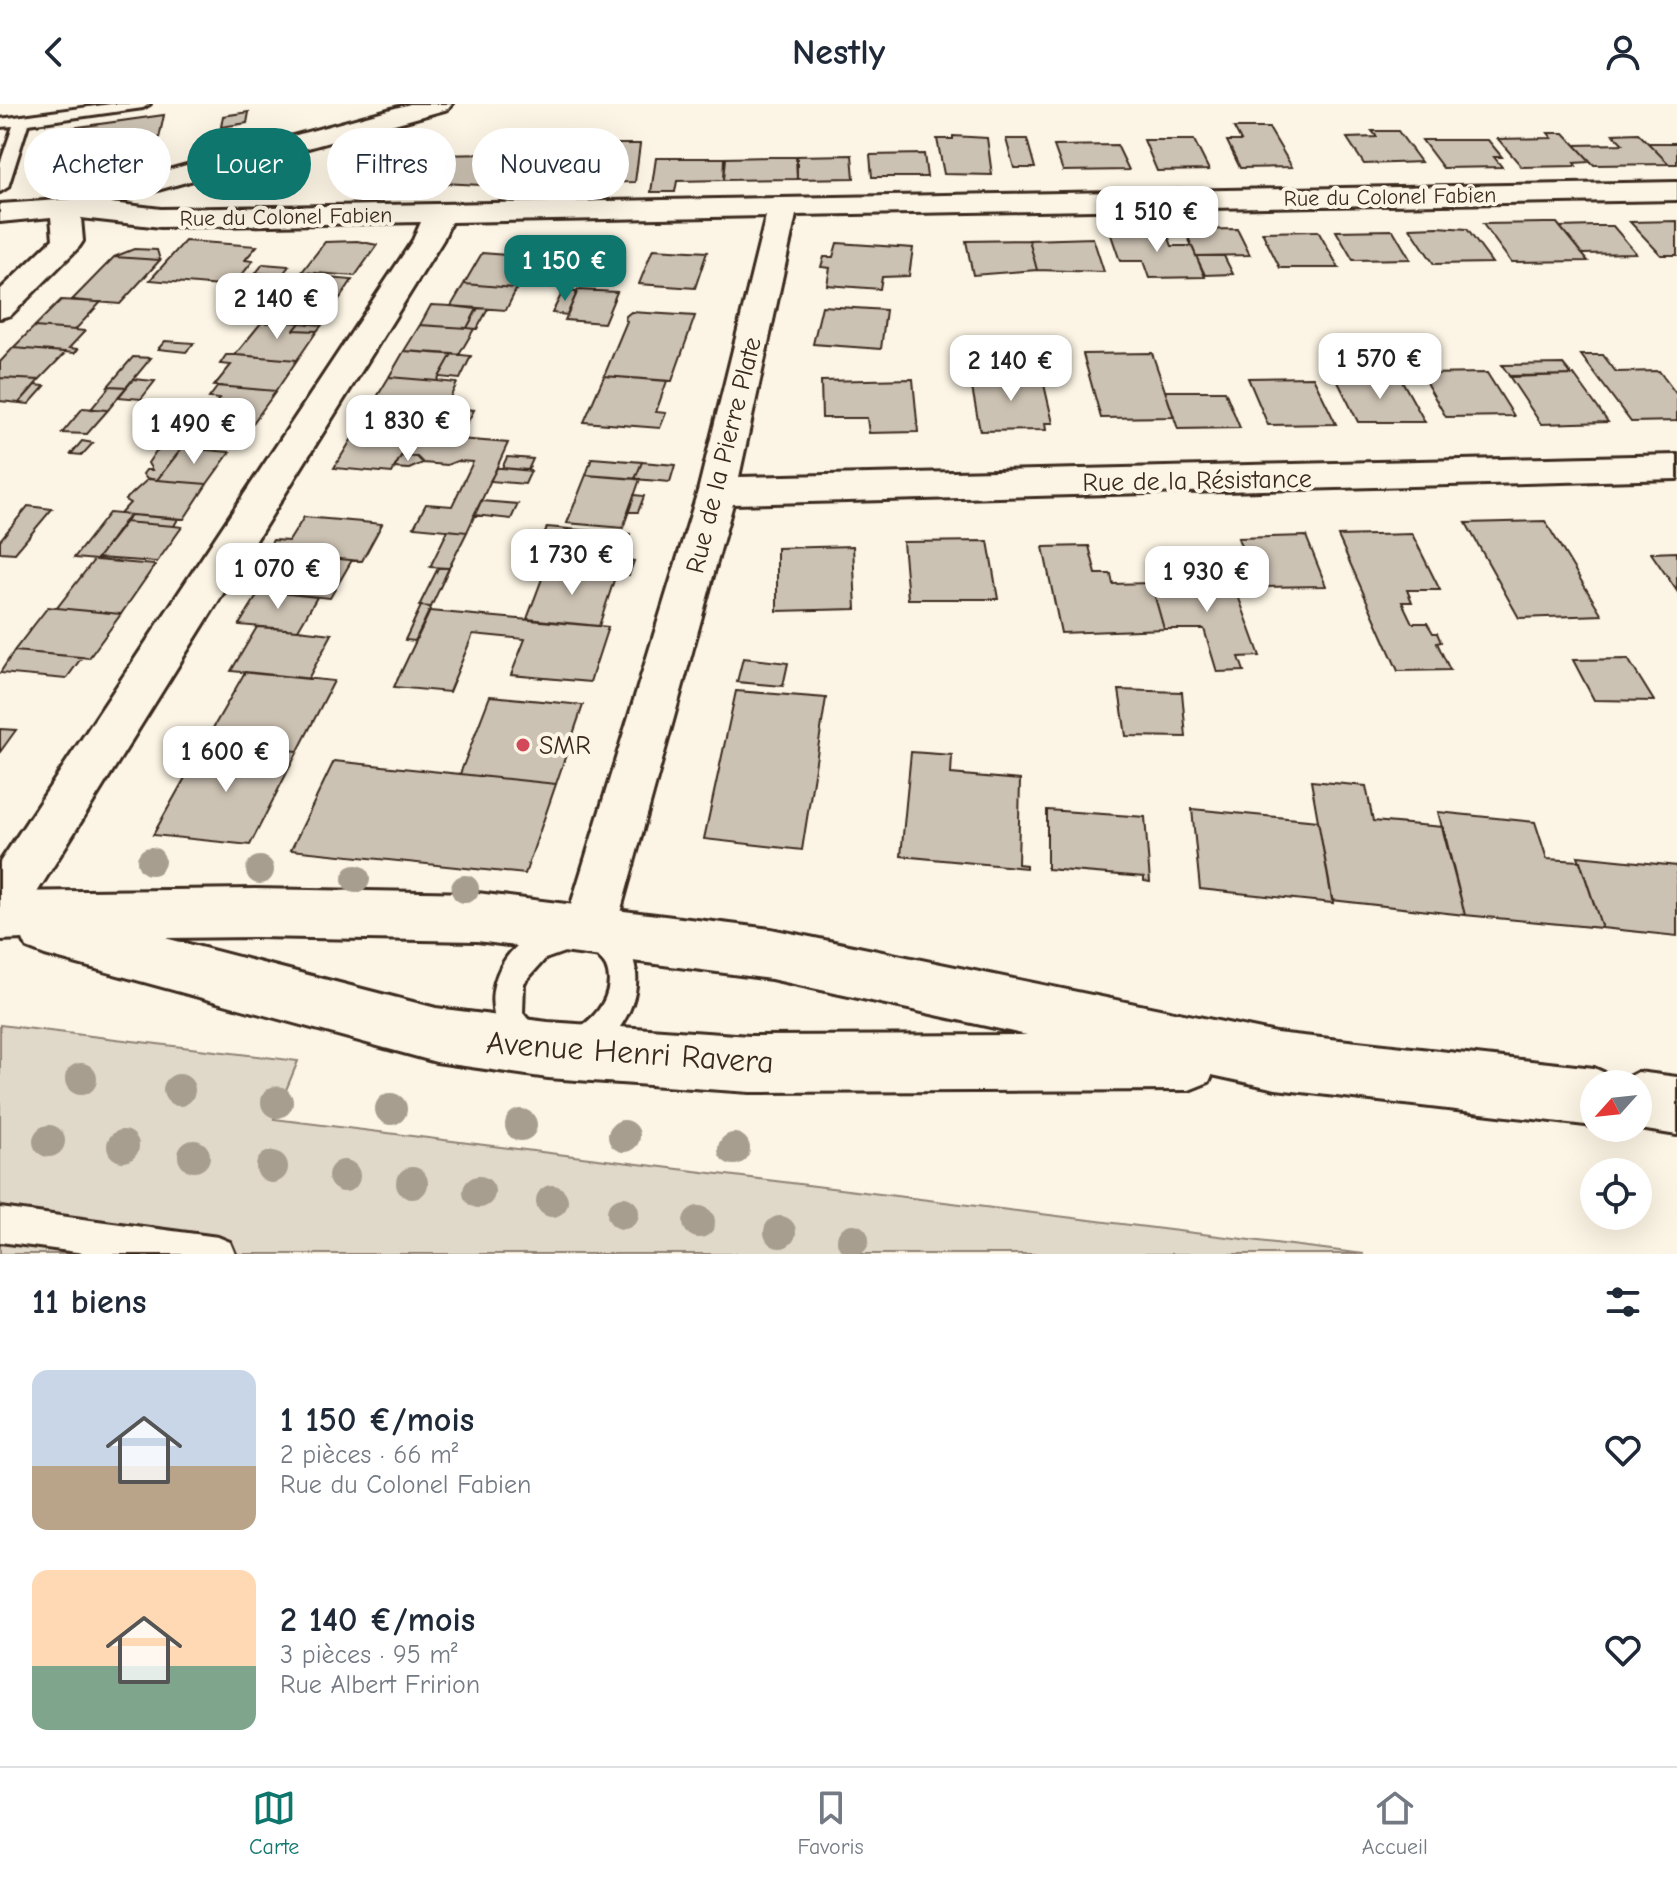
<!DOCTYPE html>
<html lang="fr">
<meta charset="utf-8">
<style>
:root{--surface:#fff;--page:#f6f6f7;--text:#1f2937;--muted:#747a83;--line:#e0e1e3;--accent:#0f766e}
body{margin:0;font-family:"Comic Neue",sans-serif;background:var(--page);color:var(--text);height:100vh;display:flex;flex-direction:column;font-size:30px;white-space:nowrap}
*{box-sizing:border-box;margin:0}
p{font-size:26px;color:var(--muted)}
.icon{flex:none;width:44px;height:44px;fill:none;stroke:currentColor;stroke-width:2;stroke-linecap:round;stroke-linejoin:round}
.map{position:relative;height:1150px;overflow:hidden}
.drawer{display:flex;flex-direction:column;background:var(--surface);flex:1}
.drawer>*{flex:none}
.banner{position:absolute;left:24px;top:24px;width:800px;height:72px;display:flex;gap:16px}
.needle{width:52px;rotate:243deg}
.controls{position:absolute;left:1580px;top:966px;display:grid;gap:16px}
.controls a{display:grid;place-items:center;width:72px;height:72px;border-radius:50%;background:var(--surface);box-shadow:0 8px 32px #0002;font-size:40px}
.price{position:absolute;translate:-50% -68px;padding:0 18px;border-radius:16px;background:#fff;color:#222;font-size:26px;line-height:52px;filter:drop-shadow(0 2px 4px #0008)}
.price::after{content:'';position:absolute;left:50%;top:48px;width:24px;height:18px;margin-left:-12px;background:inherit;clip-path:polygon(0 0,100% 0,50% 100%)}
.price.on{background:var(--accent);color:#fff}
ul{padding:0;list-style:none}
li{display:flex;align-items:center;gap:24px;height:200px;padding:0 32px}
li span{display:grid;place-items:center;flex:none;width:224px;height:160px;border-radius:16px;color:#555}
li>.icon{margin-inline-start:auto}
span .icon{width:96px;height:96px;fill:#fffc;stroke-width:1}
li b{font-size:34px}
h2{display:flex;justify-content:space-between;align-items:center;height:96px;padding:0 32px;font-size:34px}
.tag{padding:0 28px;border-radius:36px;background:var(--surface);box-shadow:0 8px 32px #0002;font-size:28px;line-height:72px}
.tag.on{background:var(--accent);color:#fff}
header{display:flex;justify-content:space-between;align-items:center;height:104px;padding:0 32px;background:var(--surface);font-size:36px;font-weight:600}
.tab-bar{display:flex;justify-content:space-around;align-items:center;height:112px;border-top:2px solid var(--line);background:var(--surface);font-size:22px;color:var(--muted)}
.tab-bar a{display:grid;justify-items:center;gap:4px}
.tab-bar .on{color:var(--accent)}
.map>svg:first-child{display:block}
</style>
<header><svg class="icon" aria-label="back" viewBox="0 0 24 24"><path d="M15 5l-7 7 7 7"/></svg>Nestly<svg class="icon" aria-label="person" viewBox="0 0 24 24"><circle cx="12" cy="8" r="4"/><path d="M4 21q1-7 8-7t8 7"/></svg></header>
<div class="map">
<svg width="1677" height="1150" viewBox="0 0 1677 1150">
<rect width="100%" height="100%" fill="#fcf5e5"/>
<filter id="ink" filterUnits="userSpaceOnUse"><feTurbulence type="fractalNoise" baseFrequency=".0125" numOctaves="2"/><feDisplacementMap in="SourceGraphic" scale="16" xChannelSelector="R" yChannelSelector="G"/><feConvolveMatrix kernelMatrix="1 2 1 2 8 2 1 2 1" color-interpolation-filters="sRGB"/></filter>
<g filter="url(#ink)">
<path fill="#e0d8c8" stroke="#8e8173" stroke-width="2" d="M 0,921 L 298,957 L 274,1015 L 1364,1150 L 0,1150 Z"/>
<path fill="#ccc2b3" stroke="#3b2a1e" stroke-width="2" d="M 249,8 L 247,19 L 221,23 L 223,12 Z
M 164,11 L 158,39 L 49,54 L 57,26 Z
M 1234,24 L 1269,24 L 1292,63 L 1240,64 L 1227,37 L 1241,37 Z
M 1372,27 L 1398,27 L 1421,58 L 1364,60 L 1347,34 L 1377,33 Z
M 1548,29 L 1564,29 L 1591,58 L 1574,59 L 1576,62 L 1522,63 L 1498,35 L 1552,34 Z
M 1638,29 L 1669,60 L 1594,61 L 1575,41 L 1623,40 L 1613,30 Z
M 953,32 L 987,34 L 992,71 L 944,70 L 937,35 L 953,35 Z
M 1006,35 L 1027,35 L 1035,64 L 1014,64 Z
M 1144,36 L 1194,36 L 1209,66 L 1157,67 Z
M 1422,36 L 1488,36 L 1502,53 L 1494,53 L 1502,63 L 1443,64 Z
M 1648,39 L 1677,39 L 1677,60 L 1669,60 Z
M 590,40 L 640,40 L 635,78 L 581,79 Z
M 1117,41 L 1129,66 L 1063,67 L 1054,42 Z
M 492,50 L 481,81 L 423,78 L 434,51 Z
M 924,50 L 927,73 L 872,73 L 870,51 Z
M 587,51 L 581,79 L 526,79 L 534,52 Z
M 852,51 L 854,74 L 797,75 L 796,52 Z
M 770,53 L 797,53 L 797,75 L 724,76 L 725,54 Z
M 656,54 L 726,54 L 724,76 L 677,77 L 675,88 L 651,88 Z
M 417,56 L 407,79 L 352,79 L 363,57 Z
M 1677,117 L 1677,151 L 1661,151 L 1630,118 Z
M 1545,119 L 1557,119 L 1588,157 L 1511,158 L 1483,120 Z
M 1596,122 L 1613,122 L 1636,149 L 1582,150 L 1560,123 Z
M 1438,123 L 1467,125 L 1492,159 L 1434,160 L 1410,124 Z
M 1237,125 L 1250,151 L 1196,152 L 1185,126 Z
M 1166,126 L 1172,142 L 1192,142 L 1205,173 L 1149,174 L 1143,157 L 1120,157 L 1110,128 Z
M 1393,126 L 1410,155 L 1353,156 L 1336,127 Z
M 1318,127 L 1339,164 L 1280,164 L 1262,128 Z
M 1093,134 L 1104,168 L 1037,166 L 1029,136 Z
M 1029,136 L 1037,166 L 973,171 L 966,137 Z
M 185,137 L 201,138 L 257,142 L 245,156 L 253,157 L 232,183 L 150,176 Z
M 357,137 L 377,141 L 355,172 L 302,168 L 325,138 Z
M 837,139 L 913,144 L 909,172 L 882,173 L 880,185 L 827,181 L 830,164 L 821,163 L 824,153 L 833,153 Z
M 134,145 L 157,146 L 160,156 L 114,153 Z
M 653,145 L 707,148 L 695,184 L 639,180 Z
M 482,149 L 531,153 L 515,184 L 464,180 Z
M 1196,152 L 1224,152 L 1233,170 L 1205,171 Z
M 114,153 L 160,156 L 120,200 L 72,196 Z
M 263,160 L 289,162 L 282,171 L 256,169 Z
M 292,171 L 352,176 L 340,194 L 278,190 Z
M 464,180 L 515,184 L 517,184 L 506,206 L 451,202 Z
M 578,186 L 617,188 L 604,219 L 565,216 Z
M 563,187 L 577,188 L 567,211 L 552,209 Z
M 295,191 L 340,194 L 325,214 L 272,210 L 282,196 L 292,196 Z
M 61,196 L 97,198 L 101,198 L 75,226 L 34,223 Z
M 431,201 L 451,202 L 477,205 L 467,224 L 420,221 Z
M 822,202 L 886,206 L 881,245 L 813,240 Z
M 478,204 L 488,205 L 477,225 L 467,224 Z
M 631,208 L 695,212 L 672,277 L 604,272 L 627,217 L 625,216 L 626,212 Z
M 289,218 L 300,219 L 294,226 L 317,227 L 297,256 L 235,251 L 261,219 Z
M 300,219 L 322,221 L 317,227 L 294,226 Z
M 420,221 L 467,224 L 474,225 L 459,251 L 404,247 Z
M 34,223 L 75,226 L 85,227 L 69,244 L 78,245 L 75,249 L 13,244 Z
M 165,237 L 194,239 L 186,248 L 158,245 Z
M 13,244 L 66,248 L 39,276 L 0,274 L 0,258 Z
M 404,247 L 452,250 L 437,277 L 389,273 Z
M 1152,249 L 1174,313 L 1101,314 L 1083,250 Z
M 452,250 L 471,252 L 460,275 L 439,273 Z
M 226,251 L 237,251 L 297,256 L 276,287 L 214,282 L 231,261 L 220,260 Z
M 1581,251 L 1603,251 L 1616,268 L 1659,267 L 1677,291 L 1677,317 L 1631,318 Z
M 133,253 L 151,254 L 127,283 L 108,282 Z
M 1563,260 L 1572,271 L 1510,273 L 1502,261 Z
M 1487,269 L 1514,312 L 1446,313 L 1421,270 Z
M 1574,271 L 1608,318 L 1541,320 L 1509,272 Z
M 604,272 L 667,277 L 656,308 L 666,309 L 660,324 L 584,318 Z
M 1042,272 L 1053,319 L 1045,319 L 1046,326 L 980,327 L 970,273 Z
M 389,273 L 437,277 L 457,279 L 445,304 L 374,298 Z
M 1313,273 L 1336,320 L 1268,321 L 1248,274 Z
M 0,274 L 39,276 L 19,299 L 0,297 Z
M 133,275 L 155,277 L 141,295 L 118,293 Z
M 913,275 L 918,328 L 869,329 L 867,314 L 822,314 L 821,277 Z
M 1401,275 L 1425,318 L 1358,318 L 1337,276 Z
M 35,281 L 45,282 L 29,300 L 19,299 Z
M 110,282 L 127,283 L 108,306 L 91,305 Z
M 218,282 L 276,287 L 253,319 L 204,315 L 219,295 L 209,294 Z
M 1165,287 L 1225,287 L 1240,324 L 1178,325 Z
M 374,298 L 474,306 L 459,335 L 356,328 Z
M 83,304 L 108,306 L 87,330 L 62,329 Z
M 356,328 L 459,335 L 508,339 L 467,428 L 414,423 L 426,400 L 452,402 L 473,358 L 457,357 L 447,361 L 423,359 L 417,353 L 401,352 L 392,369 L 334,364 Z
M 82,337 L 93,339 L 82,351 L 71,350 Z
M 171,343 L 182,344 L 157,376 L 146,374 L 143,370 L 146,366 L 152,366 L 148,359 L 156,347 Z
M 182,344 L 230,348 L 207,380 L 157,376 Z
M 401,352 L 417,353 L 423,359 L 409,365 L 394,364 Z
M 507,353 L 533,355 L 528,366 L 502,364 Z
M 592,354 L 642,358 L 635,375 L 586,371 Z
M 642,358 L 675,361 L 670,378 L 635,375 Z
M 497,364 L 502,364 L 531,367 L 525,380 L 490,377 Z
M 586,371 L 640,375 L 623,424 L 567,419 Z
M 148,375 L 157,376 L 207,380 L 184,415 L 120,410 L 130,399 L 125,396 Z
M 634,391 L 644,392 L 638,408 L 628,408 Z
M 481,397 L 518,400 L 511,415 L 474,411 Z
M 28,402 L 52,405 L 15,449 L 0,448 L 0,436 Z
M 109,409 L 131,411 L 96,456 L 74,454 Z
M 131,411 L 178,415 L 174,422 L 124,418 Z
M 304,413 L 362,418 L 382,420 L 362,457 L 265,449 L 273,436 L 289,437 Z
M 1545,417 L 1602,511 L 1519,514 L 1466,419 Z
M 124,418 L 174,422 L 182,423 L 157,458 L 98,454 Z
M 547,423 L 568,425 L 557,457 L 535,455 Z
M 568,425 L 630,430 L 616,470 L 532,463 L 535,455 L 557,457 Z
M 448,426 L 467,428 L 449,464 L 430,463 Z
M 1412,430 L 1440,486 L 1407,486 L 1412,498 L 1402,498 L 1412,519 L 1427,519 L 1433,529 L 1437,529 L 1441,538 L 1437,539 L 1450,566 L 1398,567 L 1338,432 Z
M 1306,432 L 1326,482 L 1256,483 L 1238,434 Z
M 988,437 L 998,495 L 908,495 L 903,438 Z
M 853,442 L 856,505 L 777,507 L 777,444 Z
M 1089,442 L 1096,470 L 1111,470 L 1113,480 L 1151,479 L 1164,525 L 1061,529 L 1043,443 Z
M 1677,448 L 1677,487 L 1651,449 Z
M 281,450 L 352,456 L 330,494 L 260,487 Z
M 94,456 L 96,456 L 155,461 L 121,510 L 57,504 Z
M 621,456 L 634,457 L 629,471 L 616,470 Z
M 438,464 L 449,464 L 431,503 L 419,502 Z
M 546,464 L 616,470 L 599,522 L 527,515 Z
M 1229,467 L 1260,552 L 1239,553 L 1244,567 L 1217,568 L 1204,525 L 1164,525 L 1151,479 L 1160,479 L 1157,469 Z
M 260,487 L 317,493 L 298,526 L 239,521 Z
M 421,502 L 431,503 L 415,537 L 405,536 Z
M 48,503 L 57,504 L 121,510 L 89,554 L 14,547 Z
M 430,507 L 507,514 L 608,523 L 590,578 L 511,571 L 525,535 L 473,530 L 449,588 L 394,583 Z
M 257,523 L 298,526 L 332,530 L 308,575 L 231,567 Z
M 14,547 L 82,553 L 66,575 L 0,569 Z
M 743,554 L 788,559 L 783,582 L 737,578 Z
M 1628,555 L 1654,597 L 1594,596 L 1573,556 Z
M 245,568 L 334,577 L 298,647 L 205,638 Z
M 1119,586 L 1182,588 L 1186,633 L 1126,632 Z
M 736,587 L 826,594 L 802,746 L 704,735 Z
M 490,592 L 583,601 L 556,680 L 460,670 Z
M 0,625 L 16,626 L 0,648 Z
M 205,638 L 298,647 L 250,741 L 153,731 Z
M 911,648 L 952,651 L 951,670 L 1020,676 L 1018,760 L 1026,761 L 1026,764 L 901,752 Z
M 334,657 L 460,670 L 556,680 L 525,770 L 291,746 Z
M 1311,677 L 1366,682 L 1373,717 L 1443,723 L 1465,811 L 1332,796 Z
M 1192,705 L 1318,717 L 1333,799 L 1200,785 Z
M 1047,706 L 1145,713 L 1150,778 L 1144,777 L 1144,773 L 1047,765 Z
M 1438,708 L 1535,718 L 1547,755 L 1580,757 L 1602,824 L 1465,811 Z
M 1578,752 L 1677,762 L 1677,832 L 1602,824 Z"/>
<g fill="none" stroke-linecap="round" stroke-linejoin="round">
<defs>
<path id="service" d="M 111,0 L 150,0 L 143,4 L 28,20 L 8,83 L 0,88 L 0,60 L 13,22 L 0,23 L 0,15 Z
M 589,814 C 702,858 587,1015 511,940 C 479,910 491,858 526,835 C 544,823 568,818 589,814 ZM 584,841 C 591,847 602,855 606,863 C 623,900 561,961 523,909 L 524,879 L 545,855 Z
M 0,1104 L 218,1133 L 230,1138 L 235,1150 L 92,1150 L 0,1138 Z"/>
<path id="minor" d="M 410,0 L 452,0 L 448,5 L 111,99 L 161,105 L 1677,78 L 1677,96 L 796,111 L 739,373 L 1677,351 L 1677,375 L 733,400 L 615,827 L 607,844 L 589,851 L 571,844 L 563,827 L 698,387 L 766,112 L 451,118 L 443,136 L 18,819 L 0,825 L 0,758 L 413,136 L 421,118 L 161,123 L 81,114 L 83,137 L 79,143 L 11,211 L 0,214 L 0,186 L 53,135 L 51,113 L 0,118 L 0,100 L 74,95 L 77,91 Z"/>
<path id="tertiary" d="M 255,785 L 477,789 L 771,825 L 1276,929 L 1594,964 L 1614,973 L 1617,979 L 1638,968 L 1677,973 L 1677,1031 L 1634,1024 L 1638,1024 L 1638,980 L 1594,980 L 1594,1022 L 1276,985 L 1212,971 L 1209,978 L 1189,986 L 750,988 L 548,974 L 436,958 L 45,851 L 27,844 L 23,835 L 0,836 L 0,788 ZM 255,833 L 477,837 L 771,875 L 1027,931 L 750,932 L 548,918 L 436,904 L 165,834 Z"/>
</defs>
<use href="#service" stroke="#3b2a1e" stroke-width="6"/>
<use href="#minor" stroke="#3b2a1e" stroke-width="6"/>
<use href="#tertiary" stroke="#3b2a1e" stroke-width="6"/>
<use href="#service" fill="#fcf5e5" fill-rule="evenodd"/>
<use href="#minor" fill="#fcf5e5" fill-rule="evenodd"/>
<use href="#tertiary" fill="#fcf5e5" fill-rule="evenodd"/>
</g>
<g fill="#a89e8f">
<circle cx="151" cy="757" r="14"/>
<circle cx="260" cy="766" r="14"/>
<circle cx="356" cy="775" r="14"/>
<circle cx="465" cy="785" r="14"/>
<circle cx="81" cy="975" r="16"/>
<circle cx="179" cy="986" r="16"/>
<circle cx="277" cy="998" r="16"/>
<circle cx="391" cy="1005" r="16"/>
<circle cx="521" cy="1021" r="16"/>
<circle cx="624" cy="1032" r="16"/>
<circle cx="49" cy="1037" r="16"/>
<circle cx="123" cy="1042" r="16"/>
<circle cx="734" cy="1045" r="16"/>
<circle cx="194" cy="1052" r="16"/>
<circle cx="272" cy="1063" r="16"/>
<circle cx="344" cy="1072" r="16"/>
<circle cx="412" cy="1079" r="16"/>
<circle cx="479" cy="1088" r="16"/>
<circle cx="552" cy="1097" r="16"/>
<circle cx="623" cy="1109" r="16"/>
<circle cx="699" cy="1118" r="16"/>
<circle cx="780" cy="1128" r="16"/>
<circle cx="853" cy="1136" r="16"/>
</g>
</g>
<circle fill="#d1495b" stroke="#fcf5e5" stroke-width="3" cx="523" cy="641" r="8"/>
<g text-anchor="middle" stroke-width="8" stroke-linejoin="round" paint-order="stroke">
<g font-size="22" fill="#3b2a1e" stroke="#fcf5e5">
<text transform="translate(1390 92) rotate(-1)" y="8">Rue du Colonel Fabien</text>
<text transform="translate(286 112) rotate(-1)" y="8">Rue du Colonel Fabien</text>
</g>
<g font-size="26" fill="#3b2a1e" stroke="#fcf5e5">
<text transform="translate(723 351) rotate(-76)" y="9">Rue de la Pierre Plate</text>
<text transform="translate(1197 376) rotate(-1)" y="9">Rue de la Résistance</text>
</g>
<g font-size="26" fill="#3b2a1e" stroke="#fcf5e5" text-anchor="start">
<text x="539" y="650">SMR</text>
</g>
<g font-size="32" fill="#3b2a1e" stroke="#fcf5e5">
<text transform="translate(630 948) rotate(4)" y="11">Avenue Henri Ravera</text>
</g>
</g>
</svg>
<div class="controls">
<a><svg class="needle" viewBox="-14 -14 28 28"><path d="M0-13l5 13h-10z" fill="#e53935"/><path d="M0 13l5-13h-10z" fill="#747a83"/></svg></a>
<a><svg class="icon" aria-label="locate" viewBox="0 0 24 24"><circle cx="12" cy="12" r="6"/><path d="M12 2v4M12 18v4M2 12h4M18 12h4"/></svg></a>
</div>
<b class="price" style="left:1157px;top:150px">1 510 €</b>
<b class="price on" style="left:565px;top:199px">1 150 €</b>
<b class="price" style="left:277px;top:237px">2 140 €</b>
<b class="price" style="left:1380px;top:297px">1 570 €</b>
<b class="price" style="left:1011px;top:299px">2 140 €</b>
<b class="price" style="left:408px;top:359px">1 830 €</b>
<b class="price" style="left:194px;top:362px">1 490 €</b>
<b class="price" style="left:572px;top:493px">1 730 €</b>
<b class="price" style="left:278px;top:507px">1 070 €</b>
<b class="price" style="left:1207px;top:510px">1 930 €</b>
<b class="price" style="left:226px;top:690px">1 600 €</b>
<div class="banner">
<a class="tag">Acheter</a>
<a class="tag on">Louer</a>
<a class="tag">Filtres</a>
<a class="tag">Nouveau</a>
</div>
</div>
<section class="drawer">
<h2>11 biens<svg class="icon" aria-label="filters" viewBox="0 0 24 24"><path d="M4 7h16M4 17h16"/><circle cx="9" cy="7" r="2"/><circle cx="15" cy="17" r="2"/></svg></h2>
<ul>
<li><span style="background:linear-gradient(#c9d6e8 60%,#b9a48a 0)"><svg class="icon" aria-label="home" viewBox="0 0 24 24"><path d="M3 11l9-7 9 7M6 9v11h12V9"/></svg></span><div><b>1 150 €/mois</b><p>2 pièces · 66 m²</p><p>Rue du Colonel Fabien</p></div><svg class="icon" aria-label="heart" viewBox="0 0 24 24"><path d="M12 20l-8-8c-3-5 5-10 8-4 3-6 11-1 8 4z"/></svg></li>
<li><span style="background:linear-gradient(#ffd9b3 60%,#7fa58c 0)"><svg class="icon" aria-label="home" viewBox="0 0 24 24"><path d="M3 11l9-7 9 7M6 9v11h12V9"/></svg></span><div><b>2 140 €/mois</b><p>3 pièces · 95 m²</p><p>Rue Albert Fririon</p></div><svg class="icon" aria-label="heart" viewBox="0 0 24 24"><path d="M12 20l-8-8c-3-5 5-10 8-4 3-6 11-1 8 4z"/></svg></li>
</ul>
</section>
<nav class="tab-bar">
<a class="on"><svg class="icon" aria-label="map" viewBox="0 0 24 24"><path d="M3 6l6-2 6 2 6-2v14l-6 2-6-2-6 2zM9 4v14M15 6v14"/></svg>Carte</a>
<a><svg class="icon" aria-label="saved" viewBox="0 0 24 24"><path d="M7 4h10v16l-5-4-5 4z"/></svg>Favoris</a>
<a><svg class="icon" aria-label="home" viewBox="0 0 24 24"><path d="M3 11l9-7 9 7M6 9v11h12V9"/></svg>Accueil</a>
</nav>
